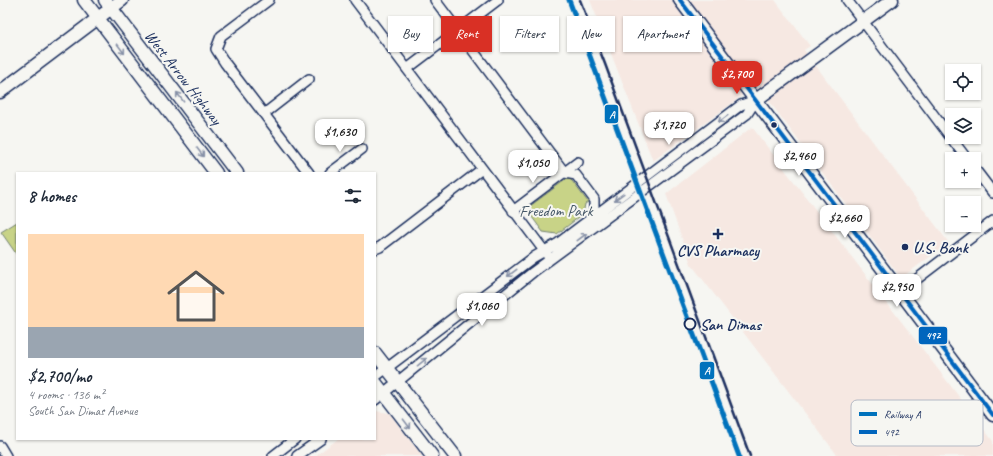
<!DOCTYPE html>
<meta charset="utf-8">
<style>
:root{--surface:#fff;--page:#f6f6f7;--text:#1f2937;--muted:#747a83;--line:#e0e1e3;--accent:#d93025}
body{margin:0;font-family:Caveat,sans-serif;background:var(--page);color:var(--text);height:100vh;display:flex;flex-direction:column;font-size:15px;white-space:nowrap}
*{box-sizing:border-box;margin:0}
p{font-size:13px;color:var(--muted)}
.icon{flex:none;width:22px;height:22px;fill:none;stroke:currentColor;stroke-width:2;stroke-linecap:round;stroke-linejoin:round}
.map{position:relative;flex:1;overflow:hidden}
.details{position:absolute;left:16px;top:172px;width:360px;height:268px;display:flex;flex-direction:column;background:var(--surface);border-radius:0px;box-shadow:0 1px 3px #0004}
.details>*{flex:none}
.top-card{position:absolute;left:388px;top:16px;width:380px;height:36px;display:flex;gap:8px}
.tools{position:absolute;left:945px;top:64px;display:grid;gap:8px}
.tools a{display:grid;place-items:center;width:36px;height:36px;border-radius:0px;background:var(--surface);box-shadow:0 1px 3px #0004;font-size:20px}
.price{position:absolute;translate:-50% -34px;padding:0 9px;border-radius:8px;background:#fff;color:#222;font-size:13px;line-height:26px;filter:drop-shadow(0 1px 2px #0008)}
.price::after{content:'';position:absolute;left:50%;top:24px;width:12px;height:9px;margin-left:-6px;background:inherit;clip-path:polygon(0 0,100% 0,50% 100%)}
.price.selected{background:var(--accent);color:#fff}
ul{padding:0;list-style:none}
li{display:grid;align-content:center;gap:8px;height:212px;padding:0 12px}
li+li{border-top:1px solid var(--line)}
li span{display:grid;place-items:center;height:124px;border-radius:0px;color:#555}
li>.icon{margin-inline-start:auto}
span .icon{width:72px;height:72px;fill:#fffc;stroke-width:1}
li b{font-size:17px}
h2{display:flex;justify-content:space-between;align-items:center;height:48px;padding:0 12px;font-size:17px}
.pill{padding:0 14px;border-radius:0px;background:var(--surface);box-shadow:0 1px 3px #0004;font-size:14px;line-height:36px}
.pill.selected{background:var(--accent);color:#fff}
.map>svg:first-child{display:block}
</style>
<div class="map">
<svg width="993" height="456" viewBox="0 0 993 456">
<rect width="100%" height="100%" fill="#f6f6f2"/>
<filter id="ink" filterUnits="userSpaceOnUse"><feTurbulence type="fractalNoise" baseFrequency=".025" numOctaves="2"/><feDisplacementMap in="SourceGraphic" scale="8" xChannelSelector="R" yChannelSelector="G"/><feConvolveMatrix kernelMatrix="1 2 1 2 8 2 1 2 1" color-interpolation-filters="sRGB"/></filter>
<g filter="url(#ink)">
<path fill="#f6e8e2" d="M 590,0 L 775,0 L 810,46 L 804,50 L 949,243 L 901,278 L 757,85 L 653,161 Z
M 752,127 L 993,441 L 993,456 L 838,456 L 691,264 L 666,194 Z
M 375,411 L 389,413 L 422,456 L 315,456 L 338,439 L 375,439 Z"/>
<path fill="#c8d387" stroke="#728172" d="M 569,177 L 588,202 L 585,204 L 583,214 L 557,234 L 543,232 L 526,209 Z
M 17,222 L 17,255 L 1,232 Z"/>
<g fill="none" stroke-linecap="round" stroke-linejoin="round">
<defs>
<path id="minor" d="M 269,0 L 221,36 L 216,49 L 225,63 L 309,173
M 355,0 L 548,256
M 435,0 L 565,173 L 576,175 L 594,199 L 594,216
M 847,0 L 967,159
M 407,69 L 498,0
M 264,114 L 309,79
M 974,168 L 993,193
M 330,173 L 362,149
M 513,211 L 578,162
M 375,249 L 380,247 L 482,169
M 900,292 L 993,221
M 375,377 L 534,257 L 557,244 L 741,105 L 756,100
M 375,400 L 533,272 L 747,114 L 756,100
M 0,446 L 6,456
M 273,456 L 295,439
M 297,456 L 321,439"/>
<path id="major" d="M 84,0 L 216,173
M 105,0 L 237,173
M 680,0 L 993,415
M 0,92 L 122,0
M 756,100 L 892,0
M 375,353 L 455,456
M 375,382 L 432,456"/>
</defs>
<use href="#minor" stroke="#1b2f5e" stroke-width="12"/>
<use href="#major" stroke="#1b2f5e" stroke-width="15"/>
<use href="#minor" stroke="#f6f6f2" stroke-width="9"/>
<use href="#major" stroke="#f6f6f2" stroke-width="12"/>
<path stroke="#1b2f5e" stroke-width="2.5" d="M 580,0 L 605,64 L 750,456"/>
<defs>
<path id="bus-1" d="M 680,0 L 993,415"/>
</defs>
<use href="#bus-1" stroke="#f6f6f2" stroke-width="7"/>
<use href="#bus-1" stroke="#0065bd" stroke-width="4"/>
<defs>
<path id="rail-1" d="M 569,0 L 739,456"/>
</defs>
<use href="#rail-1" stroke="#f6f6f2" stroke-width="8"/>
<use href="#rail-1" stroke="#0072bc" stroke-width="5"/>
</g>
<defs><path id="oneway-shaft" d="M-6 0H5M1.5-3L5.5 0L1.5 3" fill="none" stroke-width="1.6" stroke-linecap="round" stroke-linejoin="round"/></defs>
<g stroke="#8892a8">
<use href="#oneway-shaft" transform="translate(121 49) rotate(53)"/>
<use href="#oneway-shaft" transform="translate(180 97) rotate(-127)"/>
<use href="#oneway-shaft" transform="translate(723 119) rotate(143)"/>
<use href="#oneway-shaft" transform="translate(200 152) rotate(53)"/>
<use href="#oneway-shaft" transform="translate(619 197) rotate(144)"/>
<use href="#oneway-shaft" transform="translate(582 237) rotate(-37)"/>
<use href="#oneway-shaft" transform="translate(512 273) rotate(143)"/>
<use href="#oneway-shaft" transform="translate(422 362) rotate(-39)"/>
<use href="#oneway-shaft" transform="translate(407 424) rotate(53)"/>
</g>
</g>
<g fill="#1b2f5e" stroke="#f6f6f2" stroke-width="1.5">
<circle cx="774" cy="125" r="3.5"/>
<path d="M716 228h4v4h4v4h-4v4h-4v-4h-4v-4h4z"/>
<circle cx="905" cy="247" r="4"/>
</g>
<circle fill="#f6f6f2" stroke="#1b2f5e" stroke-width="2" cx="690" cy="324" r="5.5"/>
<g text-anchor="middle" stroke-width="4" stroke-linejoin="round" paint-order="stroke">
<g font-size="16" fill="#1b2f5e" stroke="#f6f6f2">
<text transform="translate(184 77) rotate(52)" y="6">West Arrow Highway</text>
</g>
<g font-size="16" fill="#465868" stroke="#f6f6f2">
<text x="556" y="216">Freedom Park</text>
</g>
<g font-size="16" font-weight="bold" fill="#1b2f5e" stroke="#f6f6f2" text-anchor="start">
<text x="913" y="253">U.S. Bank</text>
<text x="718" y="256" text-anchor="middle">CVS Pharmacy</text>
</g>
<g font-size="16" font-weight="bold" fill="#1b2f5e" stroke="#f6f6f2" text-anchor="start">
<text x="700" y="330">San Dimas</text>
</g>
</g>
<rect x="851" y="400" width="132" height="46" rx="6" fill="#f6f6f2" stroke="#b4bac6" stroke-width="1"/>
<rect x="859" y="412" width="18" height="4" fill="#0072bc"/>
<rect x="859" y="430" width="18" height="4" fill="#0065bd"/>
<g font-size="11" fill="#1b2f5e">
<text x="884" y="418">Railway A</text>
<text x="884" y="436">492</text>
</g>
<g stroke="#f6f6f2" stroke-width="1.5">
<rect x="604" y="104" width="15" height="20" rx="4" fill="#0072bc"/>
<rect x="918" y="326" width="30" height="19" rx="4" fill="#0065bd"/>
<rect x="699" y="361" width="16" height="19" rx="4" fill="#0072bc"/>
</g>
<g font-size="11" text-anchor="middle" font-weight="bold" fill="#fff">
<text x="612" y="118">A</text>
<text x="933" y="339">492</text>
<text x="707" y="374">A</text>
</g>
</svg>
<div class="tools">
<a><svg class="icon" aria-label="locate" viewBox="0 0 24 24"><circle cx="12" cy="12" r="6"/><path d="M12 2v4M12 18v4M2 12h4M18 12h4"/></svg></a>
<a><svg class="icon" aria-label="layers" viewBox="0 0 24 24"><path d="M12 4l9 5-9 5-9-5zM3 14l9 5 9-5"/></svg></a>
<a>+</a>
<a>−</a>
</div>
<b class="price selected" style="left:737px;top:95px">$2,700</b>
<b class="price" style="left:669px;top:146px">$1,720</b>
<b class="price" style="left:340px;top:153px">$1,630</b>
<b class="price" style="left:799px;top:177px">$2,460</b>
<b class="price" style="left:533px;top:184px">$1,050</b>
<b class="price" style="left:845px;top:239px">$2,660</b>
<b class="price" style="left:897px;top:308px">$2,950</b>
<b class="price" style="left:482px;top:327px">$1,060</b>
<div class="top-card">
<a class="pill">Buy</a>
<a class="pill selected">Rent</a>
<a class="pill">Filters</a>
<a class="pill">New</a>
<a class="pill">Apartment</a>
</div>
<section class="details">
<h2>8 homes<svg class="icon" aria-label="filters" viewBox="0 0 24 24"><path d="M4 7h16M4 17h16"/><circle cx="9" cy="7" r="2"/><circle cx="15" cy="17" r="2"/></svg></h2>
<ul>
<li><span style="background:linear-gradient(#ffd9b3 75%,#9aa5b1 0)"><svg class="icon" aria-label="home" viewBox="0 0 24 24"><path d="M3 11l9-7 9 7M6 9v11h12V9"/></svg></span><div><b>$2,700/mo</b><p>4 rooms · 136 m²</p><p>South San Dimas Avenue</p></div></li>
</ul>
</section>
</div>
